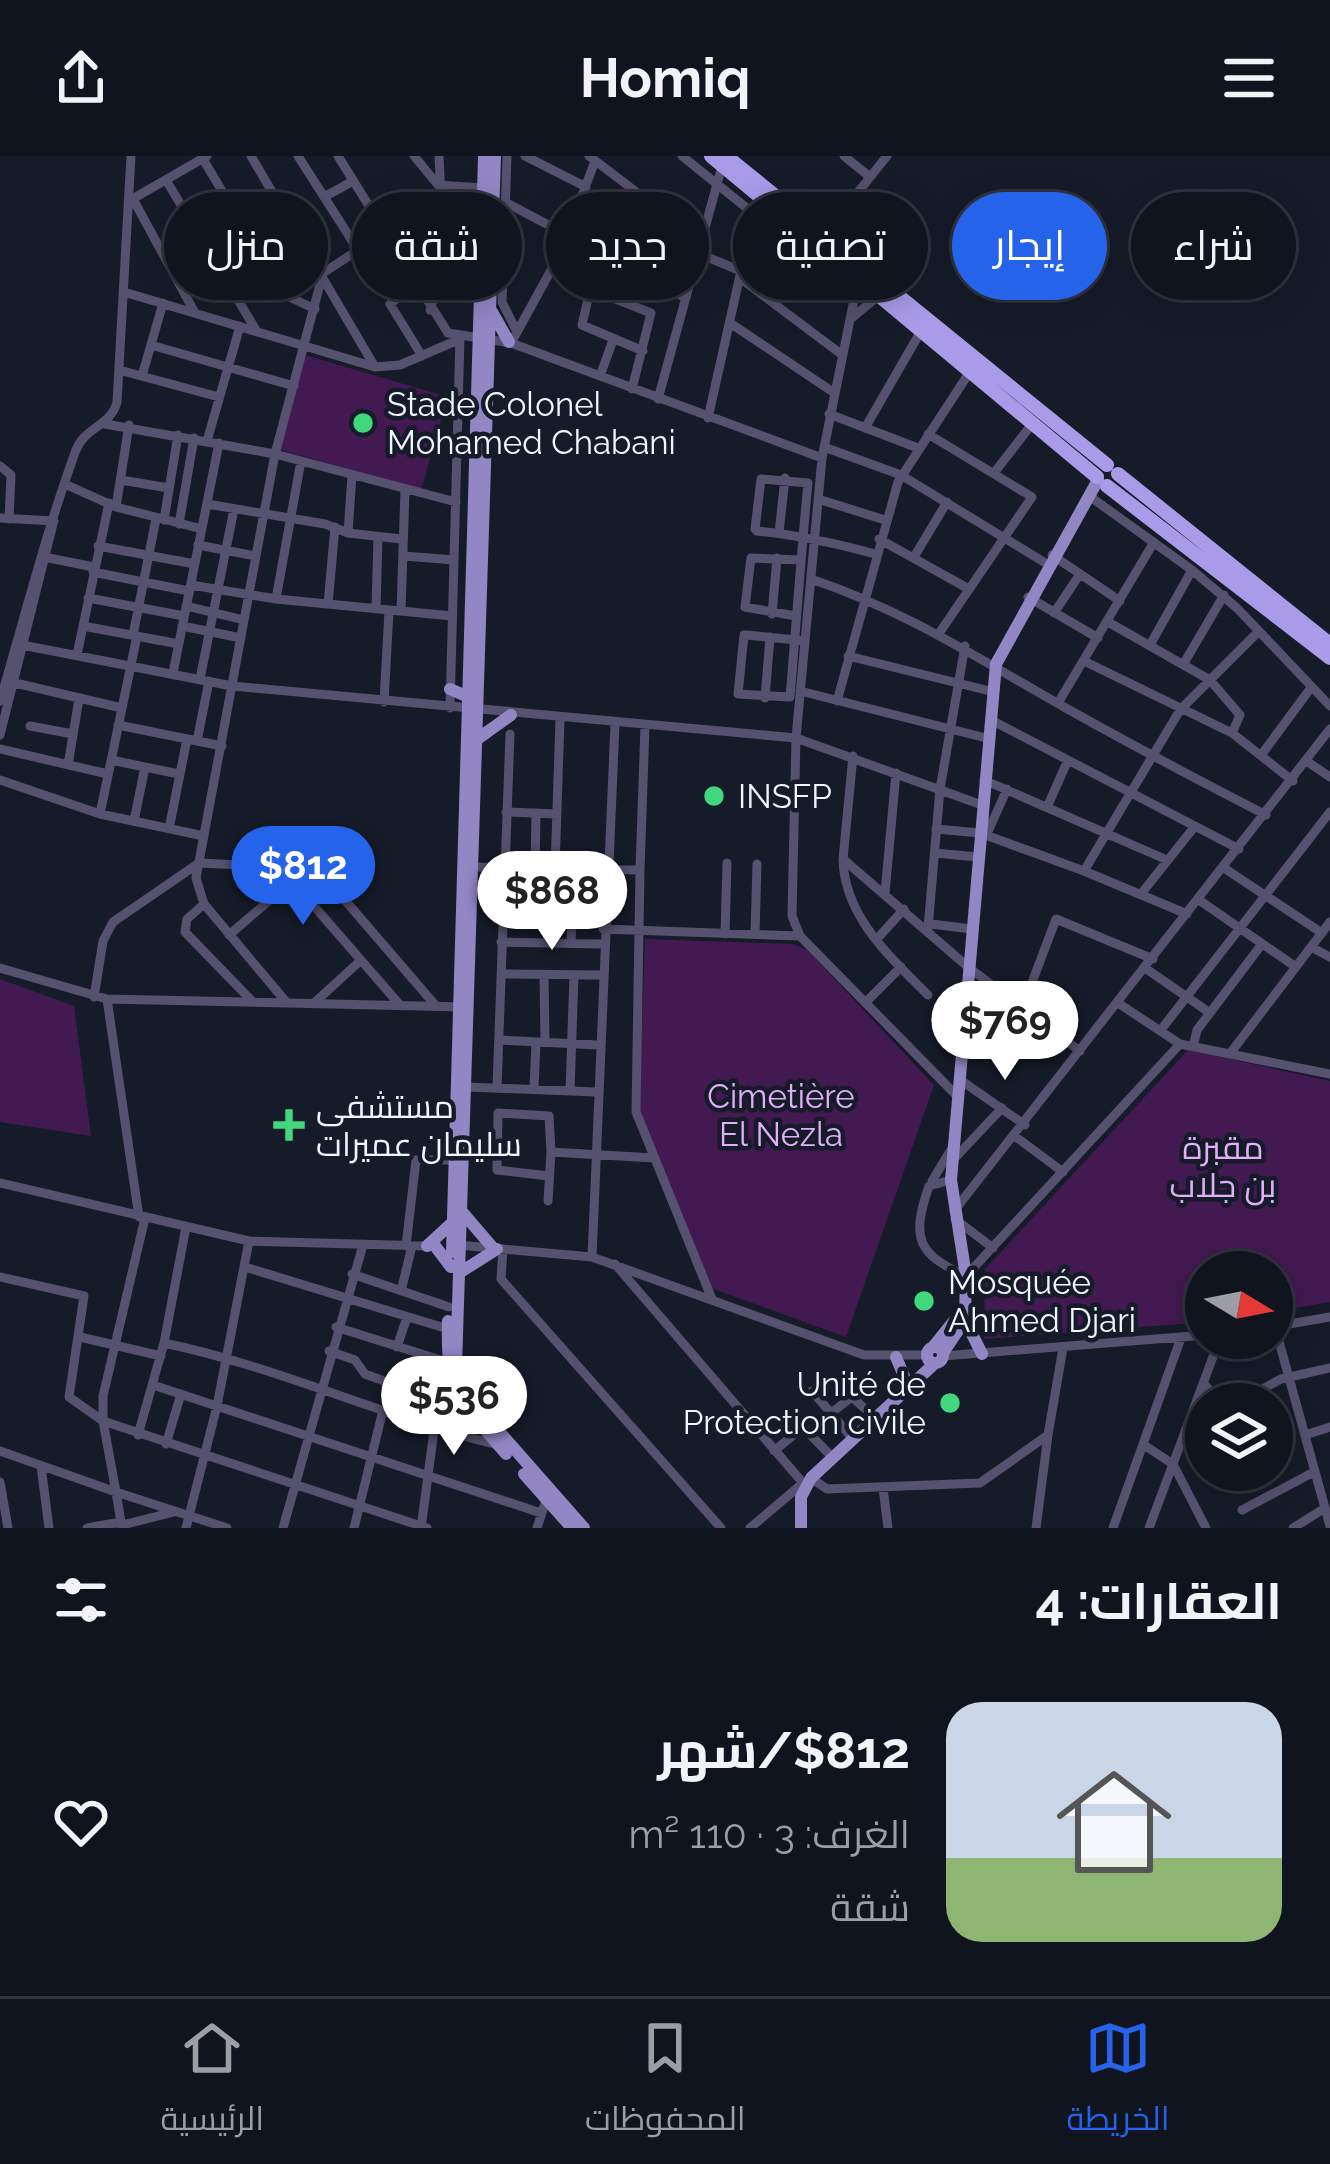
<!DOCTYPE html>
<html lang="ar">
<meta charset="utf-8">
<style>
:root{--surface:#10141f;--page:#191d28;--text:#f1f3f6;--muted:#9c9ea4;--line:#30333d;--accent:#2563eb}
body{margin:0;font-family:Raleway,Cairo,sans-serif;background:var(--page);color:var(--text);direction:rtl;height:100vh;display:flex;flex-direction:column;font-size:45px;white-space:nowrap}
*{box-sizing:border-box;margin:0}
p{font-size:39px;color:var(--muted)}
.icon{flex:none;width:66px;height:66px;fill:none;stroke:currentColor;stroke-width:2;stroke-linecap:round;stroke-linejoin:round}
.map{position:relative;height:1372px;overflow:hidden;direction:ltr}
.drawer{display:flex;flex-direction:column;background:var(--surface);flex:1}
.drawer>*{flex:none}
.hud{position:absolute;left:36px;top:36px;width:1260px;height:108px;direction:rtl;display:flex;gap:24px}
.needle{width:78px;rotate:100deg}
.buttons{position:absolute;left:1185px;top:1095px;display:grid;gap:24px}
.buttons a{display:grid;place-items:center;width:108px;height:108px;border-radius:50%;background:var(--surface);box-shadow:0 6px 30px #0003,0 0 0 3px var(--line);font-size:60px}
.price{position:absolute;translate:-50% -102px;padding:0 27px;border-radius:42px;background:#fff;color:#222;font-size:39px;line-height:78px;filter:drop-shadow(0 3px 6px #0008)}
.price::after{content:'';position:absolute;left:50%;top:72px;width:36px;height:27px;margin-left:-18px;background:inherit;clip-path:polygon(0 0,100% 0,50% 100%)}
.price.active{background:var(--accent);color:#fff}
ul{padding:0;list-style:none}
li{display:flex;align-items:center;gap:36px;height:300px;padding:0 48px}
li+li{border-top:3px solid var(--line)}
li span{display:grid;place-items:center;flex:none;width:336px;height:240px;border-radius:36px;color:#555}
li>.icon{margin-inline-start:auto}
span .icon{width:144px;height:144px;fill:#fffc;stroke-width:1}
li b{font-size:51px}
h2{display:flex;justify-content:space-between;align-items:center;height:144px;padding:0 48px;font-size:51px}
.tag{padding:0 42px;border-radius:54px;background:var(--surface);box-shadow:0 6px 30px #0003,0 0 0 3px var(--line);font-size:42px;line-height:108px}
.tag.active{background:var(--accent);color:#fff}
header{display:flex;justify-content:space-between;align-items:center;height:156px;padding:0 48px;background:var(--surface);font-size:54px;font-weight:700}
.dock{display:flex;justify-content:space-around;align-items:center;height:168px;border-top:3px solid var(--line);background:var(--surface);font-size:33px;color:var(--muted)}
.dock a{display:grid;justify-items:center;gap:6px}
.dock .active{color:var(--accent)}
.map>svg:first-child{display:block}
</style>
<header><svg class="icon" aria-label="menu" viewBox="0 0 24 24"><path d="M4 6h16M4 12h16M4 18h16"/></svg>Homiq<svg class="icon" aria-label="share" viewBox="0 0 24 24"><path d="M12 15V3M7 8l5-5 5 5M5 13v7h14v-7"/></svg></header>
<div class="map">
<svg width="1330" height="1372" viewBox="0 0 1330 1372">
<rect width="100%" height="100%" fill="#161b29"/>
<path fill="#421951" d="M 305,199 L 448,241 L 421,334 L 278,293 Z
M 645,783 L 794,788 L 808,795 L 934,929 L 846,1181 L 711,1132 L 639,957 Z
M 0,823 L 74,850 L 91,980 L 0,966 Z
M 1188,894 L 1330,925 L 1330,1146 L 1272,1156 L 1272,1116 L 1206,1116 L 1206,1166 L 984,1183 L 985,1113 Z"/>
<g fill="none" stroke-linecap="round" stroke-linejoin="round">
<path stroke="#56516f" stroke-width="9" d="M 251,0 L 375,211
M 298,0 L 358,94
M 338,0 L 448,177 L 511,187 L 822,302
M 414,0 L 438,29 L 483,32
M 507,0 L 502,146 L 515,172
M 525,0 L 586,31
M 589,0 L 698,83
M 682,0 L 855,139
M 844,0 L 870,21
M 203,3 L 283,138 L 315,153
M 166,24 L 256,174
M 324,41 L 353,25
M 133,43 L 195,157
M 129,45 L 207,0
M 505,46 L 684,141
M 579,48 L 631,73
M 823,80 L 887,0
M 599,95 L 582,169 L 643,195
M 695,96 L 741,115
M 167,106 L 277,41
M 628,111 L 635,85 L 634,36
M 269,115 L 309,94
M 740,122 L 841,198
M 653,124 L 682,71
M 858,124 L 822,302 L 796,582 L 792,760 L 800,780 L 959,942
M 415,129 L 390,148 L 422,200
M 231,130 L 266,109
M 588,132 L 651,157 L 632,233
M 124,136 L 375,211 L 400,209 L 458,184
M 430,154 L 444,109 L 439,0
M 853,161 L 877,141
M 730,167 L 833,236
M 511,187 L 561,96 L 595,5
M 151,189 L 294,230
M 119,214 L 219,241
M 142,220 L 163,147
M 600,220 L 613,184
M 658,243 L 722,10
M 829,258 L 918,292
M 708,262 L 741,115 L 776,76
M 105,268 L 275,298 L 456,346
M 865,272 L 921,175
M 928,278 L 1032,341 L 940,476
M 207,285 L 240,170
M 824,291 L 901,319 L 1047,408
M 301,305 L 276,443 L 452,460
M 0,310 L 11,319 L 9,363
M 994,317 L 1032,268
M 121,324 L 169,332
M 67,329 L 116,351 L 202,373
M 1092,342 L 1192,414 L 1150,489
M 818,343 L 885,364
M 207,348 L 325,368 L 348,377 L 352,319
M 116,351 L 129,269
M 0,362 L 54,365
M 164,364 L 178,279
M 179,368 L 194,282
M 348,377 L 401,383
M 779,377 L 785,322
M 879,383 L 969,433
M 198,389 L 256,400
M 98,390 L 195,408
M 1052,399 L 1120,445
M 404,400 L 454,404
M 914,401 L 947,346
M 49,402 L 94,411
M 1192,414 L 1237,452 L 1330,550
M 93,416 L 189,435
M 811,423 C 904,454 979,503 1064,551 C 1130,588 1198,624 1266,659
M 191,429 L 276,443
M 1028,441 L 1098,482
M 88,442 L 184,460
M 328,448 L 335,371
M 186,450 L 244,464
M 376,453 L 378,381
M 401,455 L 405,334
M 1054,457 L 1080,418
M 772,458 L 777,402
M 796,460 L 745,451 L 751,402 L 801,404
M 1108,466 L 1210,524 L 1240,559 L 1232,577
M 83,470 L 179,488
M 182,470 L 241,482
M 133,479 L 156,363
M 805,485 L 747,479 L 744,479 L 738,538 L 790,541 C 796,470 801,399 808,327 L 761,323 L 755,373 L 757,375 C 798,379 835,387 875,398
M 17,488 L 232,530 L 796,582 L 982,649
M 77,499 L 109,347
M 848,500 L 994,536
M 1084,505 L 1232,577 L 1293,625
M 1184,507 L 1224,439
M 173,517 L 219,287
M 200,523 L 234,353
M 11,526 L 122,552
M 800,535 L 990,583
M 765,542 L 770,481
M 0,545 C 25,460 46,376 76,294 C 85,271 111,270 117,246 L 131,0
M 837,545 L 898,326 L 969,217
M 384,546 L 389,455
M 1058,547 L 1154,386
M 450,552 L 460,181
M 991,564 L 1239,693
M 118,569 L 222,590
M 30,570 L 73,578
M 0,579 L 53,368
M 197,585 L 209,525
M 0,593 L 108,618
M 1262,598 L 1310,533
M 853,600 L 843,703 L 968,811 L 1080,895
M 111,604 L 179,618
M 1308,606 L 1330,621
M 68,609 L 79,543
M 0,624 L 100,658 L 204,680
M 984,624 L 1167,704
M 1048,649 L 1068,604
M 506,656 L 557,658
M 100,658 L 137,480
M 134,665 L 145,611
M 169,673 L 187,583
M 936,673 L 980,677 L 1084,715 L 1180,554 L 1259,475
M 986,680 L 1007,633
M 935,697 L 978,701
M 843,703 C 844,760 890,801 928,839
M 280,711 L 319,714 L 436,850
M 471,711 L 640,714 L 645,570
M 1224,712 L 1322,777
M 535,713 L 536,657
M 555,713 L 560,563
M 640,714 L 636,956 L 712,1143
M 1084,715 L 1187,758
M 503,733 L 605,736
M 885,737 L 896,617
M 1141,738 L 1195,670
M 1199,744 L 1296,811
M 204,748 L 187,763 L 185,776 L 253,846
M 931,768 L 972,773
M 928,772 L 940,633 L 965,490
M 603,773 L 800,780
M 725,778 L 727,707
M 755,778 L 757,708
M 229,779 L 292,725
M 877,783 L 904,753
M 501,786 L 602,788
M 547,787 L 548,734
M 571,787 L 573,735
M 1311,791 L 1330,801
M 0,812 L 107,843 L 464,851
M 1145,812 L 1210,857
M 502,818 L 601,819
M 544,819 L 545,886
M 94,841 L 103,785 L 113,766 L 199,707 L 280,711 L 400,849
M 107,843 L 139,1061
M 866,846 L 901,811
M 287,847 L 204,748 L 196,722 L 275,298 L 323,117 L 438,42
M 1118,847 L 1180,888 L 1330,918
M 313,848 L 360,805
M 1022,853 L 1056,763 L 1153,803
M 1160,875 L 1330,656
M 500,884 L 598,889
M 1194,887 L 1197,874 L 1262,788
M 1232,895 L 1330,766
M 959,923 L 1025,969
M 467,931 L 596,936
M 497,932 L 510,578
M 534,933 L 536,886
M 570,935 L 574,819
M 1016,981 L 1063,1016
M 954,1003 L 1002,952
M 549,1020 L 497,1014 L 498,957 L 549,960 L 551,996
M 951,1024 L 929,1030 C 911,1082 917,1098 966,1120 L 1180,888
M 932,1025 L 955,987
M 0,1027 L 249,1085 L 429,1090
M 548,1045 L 551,996 L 654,1002
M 954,1055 L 1330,573
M 955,1063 L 993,1092
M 458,1089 L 592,1101 L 864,1199 L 926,1199
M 406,1090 L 416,1004 L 454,1004
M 503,1093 L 501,1123 L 721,1372
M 592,1101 L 615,568
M 615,1108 L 803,1327
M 245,1111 L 448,1173
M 352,1118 L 449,1151
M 0,1121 L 84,1140 L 69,1241 L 103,1265
M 401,1135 L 412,1090
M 336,1171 L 447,1206
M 1272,1171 L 1330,1161
M 1275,1171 L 1330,1370
M 80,1181 L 161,1200
M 164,1187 C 279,1211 385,1262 499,1289
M 397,1191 L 407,1161
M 329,1195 L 355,1204 L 365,1218 L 438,1245
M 943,1200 L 1206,1179
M 153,1229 L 541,1357
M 1205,1229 L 1221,1248
M 812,1235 L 853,1283
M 1235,1248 L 1281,1223 L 1330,1212
M 831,1257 L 852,1241 L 876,1263
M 103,1265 L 103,1240 L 145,1062
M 138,1279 L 164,1187 L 186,1071
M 1305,1279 L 1330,1271
M 166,1288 L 181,1238
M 1144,1289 L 1173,1308 L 1149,1372
M 0,1295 L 116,1336 L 122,1372
M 774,1295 L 803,1271 L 833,1302
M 41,1310 L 49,1372
M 1233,1320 L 1244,1314
M 811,1322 L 827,1333 L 980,1327 L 1048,1279 L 1063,1192
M 0,1326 L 8,1372
M 883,1332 L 888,1372
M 1242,1354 L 1314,1316
M 122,1369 L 174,1356
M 87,1372 L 121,1366
M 186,1372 L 217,1250 L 249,1085
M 227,1372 L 116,1336 L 103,1265 L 427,1372
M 283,1372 L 363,1089
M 354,1372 L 383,1254
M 421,1372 L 438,1245 L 448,1220
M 537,1372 L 546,1344
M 750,1372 L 803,1327 L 805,1330
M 1036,1372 L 1048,1279
M 1113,1372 L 1181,1182
M 1206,1372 L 1173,1308 L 1220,1182
M 1293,1372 L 1325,1352"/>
<path stroke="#9286c5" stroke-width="12" d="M 495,0 L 456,1210 L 467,1239 L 584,1372
M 492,156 L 509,186
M 450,533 L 466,540
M 476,584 L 511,559
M 463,1057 L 493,1092
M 427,1090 L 453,1066
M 435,1090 L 451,1111
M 452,1096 L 484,0
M 459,1117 L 497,1093
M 448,1165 C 446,1242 459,1242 506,1298
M927 1199a8 8 0 1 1 16 0a8 8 0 1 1-16 0Z
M 933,1191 L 966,1150
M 943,1197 L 965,1164
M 982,1198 L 965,1164 L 966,1120 L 951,1024 L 996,508 L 1098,324
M 896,1201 L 909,1232
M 524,1318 L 572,1372
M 801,1372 L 801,1341 L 811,1322 L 934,1208"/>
<path stroke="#a99be8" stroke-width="14" d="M 711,0 L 1097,321
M 726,0 L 1107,309
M 1118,318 L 1330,488
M 1107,330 L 1330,502"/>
</g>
<g fill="#41d77c" stroke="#161b29" stroke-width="4.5">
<circle cx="363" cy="267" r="12"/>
<circle cx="714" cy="640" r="12"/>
<path d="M283 951h12v12h12v12h-12v12h-12v-12h-12v-12h12z"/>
<circle cx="924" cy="1145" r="12"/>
<circle cx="950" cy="1247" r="12"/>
</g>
<g text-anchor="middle" stroke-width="9" stroke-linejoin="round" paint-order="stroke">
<g font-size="33" fill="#f0f4fe" stroke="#161b29" text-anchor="start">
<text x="387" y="260">Stade Colonel<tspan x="387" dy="38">Mohamed Chabani</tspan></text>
<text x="738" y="652">INSFP</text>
<text x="316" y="962">مستشفى<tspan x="316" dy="38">سليمان عميرات</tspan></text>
<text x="948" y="1138">Mosquée<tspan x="948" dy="38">Ahmed Djari</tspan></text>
<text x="926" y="1240" text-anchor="end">Unité de<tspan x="926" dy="38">Protection civile</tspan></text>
</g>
<g font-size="33" fill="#e1aef7" stroke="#161b29">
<text x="781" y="952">Cimetière<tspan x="781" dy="38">El Nezla</tspan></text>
<text x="1223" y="1003">مقبرة<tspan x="1223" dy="38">بن جلاب</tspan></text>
</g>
</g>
</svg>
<div class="buttons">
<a><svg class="needle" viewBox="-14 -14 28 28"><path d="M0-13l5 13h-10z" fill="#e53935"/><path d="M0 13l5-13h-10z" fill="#9c9ea4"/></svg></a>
<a><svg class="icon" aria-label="layers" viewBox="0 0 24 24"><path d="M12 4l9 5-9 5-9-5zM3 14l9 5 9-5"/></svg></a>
</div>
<b class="price active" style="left:303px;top:772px">$812</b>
<b class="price" style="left:552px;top:797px">$868</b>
<b class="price" style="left:1005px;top:927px">$769</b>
<b class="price" style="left:454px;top:1302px">$536</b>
<div class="hud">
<a class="tag">شراء</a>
<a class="tag active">إيجار</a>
<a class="tag">تصفية</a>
<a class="tag">جديد</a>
<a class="tag">شقة</a>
<a class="tag">منزل</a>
</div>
</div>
<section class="drawer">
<h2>العقارات: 4<svg class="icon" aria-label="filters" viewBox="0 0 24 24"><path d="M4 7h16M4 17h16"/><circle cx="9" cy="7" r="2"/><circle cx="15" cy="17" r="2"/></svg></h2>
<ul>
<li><span style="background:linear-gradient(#c9d6e8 65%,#8fb573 0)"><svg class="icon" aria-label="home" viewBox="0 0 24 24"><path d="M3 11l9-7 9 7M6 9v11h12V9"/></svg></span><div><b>$812/شهر</b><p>الغرف: 3 · 110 m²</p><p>شقة</p></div><svg class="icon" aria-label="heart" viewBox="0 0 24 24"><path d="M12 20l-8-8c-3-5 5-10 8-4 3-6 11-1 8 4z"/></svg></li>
</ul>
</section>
<nav class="dock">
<a class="active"><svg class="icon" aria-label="map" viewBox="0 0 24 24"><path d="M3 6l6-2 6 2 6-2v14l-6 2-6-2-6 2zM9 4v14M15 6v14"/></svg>الخريطة</a>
<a><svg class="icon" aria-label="saved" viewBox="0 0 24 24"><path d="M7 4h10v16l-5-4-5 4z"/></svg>المحفوظات</a>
<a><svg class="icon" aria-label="home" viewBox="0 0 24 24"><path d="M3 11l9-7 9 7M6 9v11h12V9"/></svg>الرئيسية</a>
</nav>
